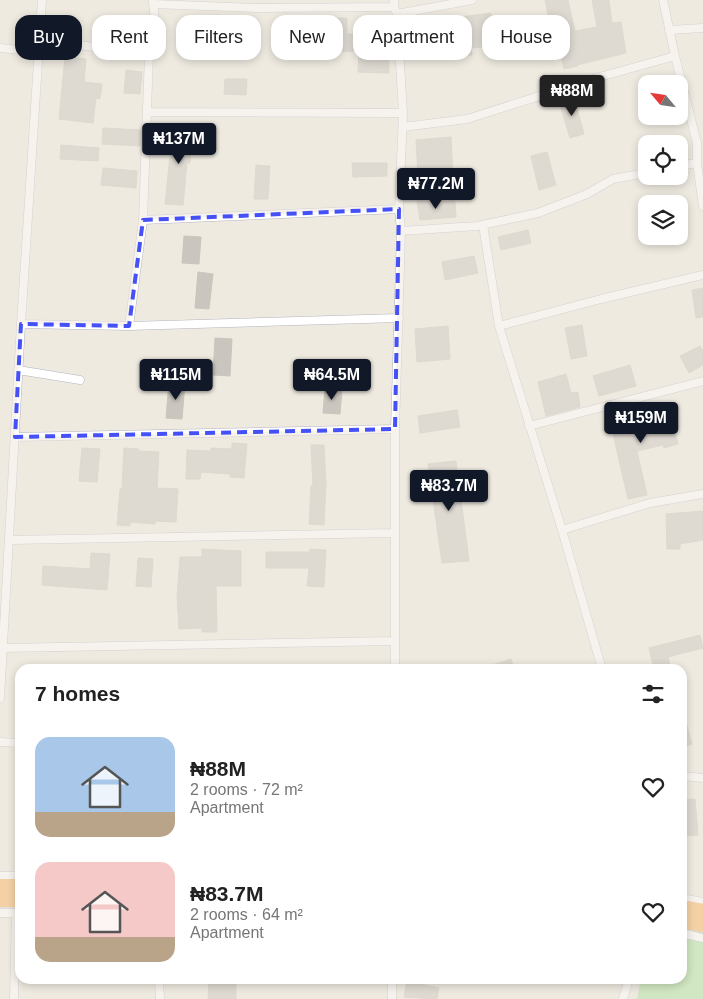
<!DOCTYPE html>
<meta charset="utf-8">
<style>
:root{--surface:#fff;--page:#f2f2f2;--text:#222;--muted:#767676;--accent:#111827}
body{margin:0;font-family:Helvetica,sans-serif;background:var(--page);color:var(--text);height:100vh;display:flex;flex-direction:column;font-size:19px;white-space:nowrap}
*{box-sizing:border-box;margin:0}
p{font-size:16px;color:var(--muted)}
.icon{flex:none;width:28px;height:28px;fill:none;stroke:currentColor;stroke-width:2;stroke-linecap:round;stroke-linejoin:round}
.map{position:relative;flex:1;overflow:hidden}
.panel{position:absolute;left:15px;top:664px;width:672px;height:320px;display:flex;flex-direction:column;background:var(--surface);border-radius:15px;box-shadow:0 2px 8px #0003}
.panel>*{flex:none}
.guide{position:absolute;left:15px;top:15px;width:674px;height:45px;display:flex;gap:10px}
.needle{width:32px;rotate:299deg}
.tools{position:absolute;left:638px;top:75px;display:grid;gap:10px}
.tools a{display:grid;place-items:center;width:50px;height:50px;border-radius:10px;background:var(--surface);box-shadow:0 2px 8px #0003;font-size:25px}
.price{position:absolute;translate:-50% -42px;padding:0 11px;border-radius:5px;background:var(--accent);color:#fff;font-size:16px;line-height:32px;filter:drop-shadow(0 1px 2px #0008)}
.price::after{content:'';position:absolute;left:50%;top:30px;width:15px;height:11px;margin-left:-8px;background:inherit;clip-path:polygon(0 0,100% 0,50% 100%)}
.price.on{background:#222;color:#fff}
ul{padding:0;list-style:none}
li{display:flex;align-items:center;gap:15px;height:125px;padding:0 20px}
li span{display:grid;place-items:center;flex:none;width:140px;height:100px;border-radius:15px;color:#555}
li>.icon{margin-inline-start:auto}
span .icon{width:60px;height:60px;fill:#fffc;stroke-width:1}
li b{font-size:21px}
h2{display:flex;justify-content:space-between;align-items:center;height:60px;padding:0 20px;font-size:21px}
.pill{padding:0 18px;border-radius:15px;background:var(--surface);box-shadow:0 2px 8px #0003;font-size:18px;line-height:45px}
.pill.on{background:var(--accent);color:#fff}
.map>svg:first-child{display:block}
</style>
<div class="map">
<svg width="703" height="999" viewBox="0 0 703 999">
<rect width="100%" height="100%" fill="#eeeae0"/>
<path fill="#aee39e" d="M 683,928 L 703,932 L 703,999 L 637,999 L 641,979 L 682,979 Z"/>
<path fill="#cac6bf" stroke="#cac6b9" d="M 545,0 L 568,0 L 575,31 L 597,27 L 592,0 L 609,0 L 612,23 L 621,22 L 626,53 L 577,65 L 578,66 L 564,69 L 555,28 L 551,29 Z
M 491,13 L 493,46 L 471,48 L 472,55 L 456,57 L 452,18 Z
M 215,15 L 248,18 L 246,36 L 213,33 Z
M 285,17 L 303,17 L 303,52 L 286,52 Z
M 332,18 L 347,18 L 347,34 L 388,34 L 389,73 L 358,72 L 359,51 L 331,52 Z
M 65,57 L 86,59 L 84,82 L 102,84 L 100,99 L 96,98 L 93,123 L 59,119 Z
M 126,70 L 142,72 L 140,94 L 124,93 Z
M 225,79 L 247,79 L 246,95 L 224,94 Z
M 574,97 L 584,134 L 570,138 L 559,102 Z
M 173,127 L 193,129 L 190,163 L 187,163 L 183,205 L 165,204 Z
M 103,128 L 141,130 L 140,146 L 102,144 Z
M 451,137 L 453,176 L 418,176 L 416,140 Z
M 61,145 L 99,148 L 98,161 L 60,159 Z
M 547,152 L 556,185 L 539,190 L 531,156 Z
M 352,163 L 387,163 L 387,176 L 353,177 Z
M 256,165 L 270,166 L 268,199 L 254,199 Z
M 103,168 L 137,171 L 136,188 L 101,185 Z
M 417,201 L 455,201 L 456,217 L 420,220 Z
M 528,230 L 531,243 L 501,250 L 498,237 Z
M 184,236 L 201,237 L 199,264 L 182,263 Z
M 474,256 L 478,273 L 445,280 L 442,262 Z
M 198,272 L 213,274 L 209,309 L 195,308 Z
M 703,288 L 703,317 L 696,318 L 692,290 Z
M 582,325 L 587,356 L 571,359 L 565,328 Z
M 448,326 L 450,359 L 417,362 L 415,329 Z
M 215,338 L 232,339 L 230,376 L 213,375 Z
M 700,346 L 703,351 L 703,365 L 689,373 L 680,356 Z
M 630,365 L 636,386 L 599,396 L 593,376 Z
M 566,374 L 571,393 L 578,392 L 580,407 L 546,416 L 538,382 Z
M 169,382 L 185,383 L 182,419 L 166,418 Z
M 325,387 L 342,389 L 340,414 L 323,413 Z
M 668,407 L 678,444 L 664,448 L 663,445 L 637,451 L 647,495 L 628,499 L 610,421 L 625,417 L 626,419 Z
M 457,410 L 460,427 L 420,433 L 418,416 Z
M 232,443 L 247,444 L 244,478 L 230,477 L 230,474 L 201,472 L 200,479 L 186,479 L 187,450 L 211,451 L 211,448 L 232,449 Z
M 311,445 L 324,445 L 326,484 L 324,525 L 309,524 L 311,486 L 313,486 Z
M 82,448 L 100,449 L 97,482 L 79,481 Z
M 124,448 L 139,449 L 138,451 L 159,452 L 157,488 L 178,489 L 176,522 L 155,521 L 155,524 L 130,522 L 130,526 L 117,525 L 120,489 L 122,489 Z
M 456,461 L 469,561 L 442,563 L 428,464 Z
M 703,511 L 703,540 L 680,544 L 680,549 L 667,549 L 666,514 Z
M 202,549 L 241,551 L 241,586 L 216,586 L 217,632 L 202,632 L 202,628 L 179,629 L 177,597 L 180,557 L 202,557 Z
M 310,549 L 326,550 L 324,587 L 307,586 L 309,568 L 266,568 L 266,552 L 310,552 Z
M 91,553 L 110,554 L 107,590 L 42,585 L 43,566 L 90,569 Z
M 138,558 L 153,559 L 151,587 L 136,586 Z
M 700,635 L 703,648 L 668,657 L 671,669 L 654,669 L 649,648 Z
M 511,659 L 514,669 L 487,669 L 486,667 Z
M 682,719 L 685,719 L 692,744 L 682,747 Z
M 695,799 L 698,835 L 684,836 L 682,800 Z
M 209,979 L 236,979 L 236,999 L 208,999 Z
M 407,981 L 439,988 L 437,999 L 404,997 Z"/>
<g fill="none" stroke-linecap="round" stroke-linejoin="round">
<defs>
<path id="street" d="M 394,0 L 394,7 L 397,14 L 403,113 L 399,209 L 401,231 L 395,429 L 395,669
M 663,0 L 675,56 L 697,143 L 697,163 L 703,206
M 153,4 L 258,8 L 394,7
M 397,14 L 472,0
M 669,30 L 703,28
M 40,40 L 149,54
M 0,48 L 40,52
M 148,112 L 403,113
M 403,127 L 467,119 L 596,78 L 675,56
M 679,166 L 697,163
M 143,220 L 399,209
M 483,225 L 499,326 L 562,530 L 602,669
M 401,231 L 477,226 L 538,213 L 587,194 L 613,179 L 646,173
M 21,324 L 129,326 L 399,318
M 129,326 L 143,220 L 149,54 L 155,22 L 153,0
M 499,326 L 601,299 L 703,275
M 18,370 L 80,380
M 529,426 L 703,381
M 15,437 L 395,429
M 562,530 L 650,503 L 703,494
M 9,540 L 395,533
M 3,648 L 394,641
M 0,698 L 21,324 L 42,0
M 0,742 L 20,743
M 682,776 L 703,778
M 0,876 L 20,876
M 682,898 L 703,902
M 0,913 L 20,913
M 682,933 L 703,938
M 159,979 L 160,999
M 392,979 L 392,999
M 14,999 L 16,913
M 623,999 L 629,979"/>
<path id="highway" d="M 0,886 L 20,886
M 0,900 L 20,900
M 682,907 L 703,911
M 682,921 L 703,925"/>
</defs>
<use href="#street" stroke="#b3b4c0" stroke-width="9"/>
<use href="#highway" stroke="#c8c8c8" stroke-width="15"/>
<use href="#street" stroke="#fff" stroke-width="8"/>
<use href="#highway" stroke="#fbb45e" stroke-width="14"/>
</g>
<path d="M0 0H703V999H0ZM 399,209 L 395,429 L 15,437 L 21,324 L 129,326 L 143,220 Z" fill="#eeeae0" fill-opacity=".55" fill-rule="evenodd"/>
<path fill="none" stroke="#4551f6" stroke-width="4" stroke-dasharray="10 6" stroke-linejoin="round" d="M 399,209 L 395,429 L 15,437 L 21,324 L 129,326 L 143,220 Z"/>
</svg>
<div class="tools">
<a><svg class="needle" viewBox="-14 -14 28 28"><path d="M0-13l5 13h-10z" fill="#e53935"/><path d="M0 13l5-13h-10z" fill="#767676"/></svg></a>
<a><svg class="icon" aria-label="locate" viewBox="0 0 24 24"><circle cx="12" cy="12" r="6"/><path d="M12 2v4M12 18v4M2 12h4M18 12h4"/></svg></a>
<a><svg class="icon" aria-label="layers" viewBox="0 0 24 24"><path d="M12 4l9 5-9 5-9-5zM3 14l9 5 9-5"/></svg></a>
</div>
<b class="price on" style="left:572px;top:117px">₦88M</b>
<b class="price" style="left:179px;top:165px">₦137M</b>
<b class="price" style="left:436px;top:210px">₦77.2M</b>
<b class="price" style="left:176px;top:401px">₦115M</b>
<b class="price" style="left:332px;top:401px">₦64.5M</b>
<b class="price" style="left:641px;top:444px">₦159M</b>
<b class="price" style="left:449px;top:512px">₦83.7M</b>
<div class="guide">
<a class="pill on">Buy</a>
<a class="pill">Rent</a>
<a class="pill">Filters</a>
<a class="pill">New</a>
<a class="pill">Apartment</a>
<a class="pill">House</a>
</div>
<section class="panel">
<h2>7 homes<svg class="icon" aria-label="filters" viewBox="0 0 24 24"><path d="M4 7h16M4 17h16"/><circle cx="9" cy="7" r="2"/><circle cx="15" cy="17" r="2"/></svg></h2>
<ul>
<li><span style="background:linear-gradient(#a9c7e8 75%,#b9a48a 0)"><svg class="icon" aria-label="home" viewBox="0 0 24 24"><path d="M3 11l9-7 9 7M6 9v11h12V9"/></svg></span><div><b>₦88M</b><p>2 rooms · 72 m²</p><p>Apartment</p></div><svg class="icon" aria-label="heart" viewBox="0 0 24 24"><path d="M12 20l-8-8c-3-5 5-10 8-4 3-6 11-1 8 4z"/></svg></li>
<li><span style="background:linear-gradient(#f6c9c9 75%,#b9a48a 0)"><svg class="icon" aria-label="home" viewBox="0 0 24 24"><path d="M3 11l9-7 9 7M6 9v11h12V9"/></svg></span><div><b>₦83.7M</b><p>2 rooms · 64 m²</p><p>Apartment</p></div><svg class="icon" aria-label="heart" viewBox="0 0 24 24"><path d="M12 20l-8-8c-3-5 5-10 8-4 3-6 11-1 8 4z"/></svg></li>
</ul>
</section>
</div>
